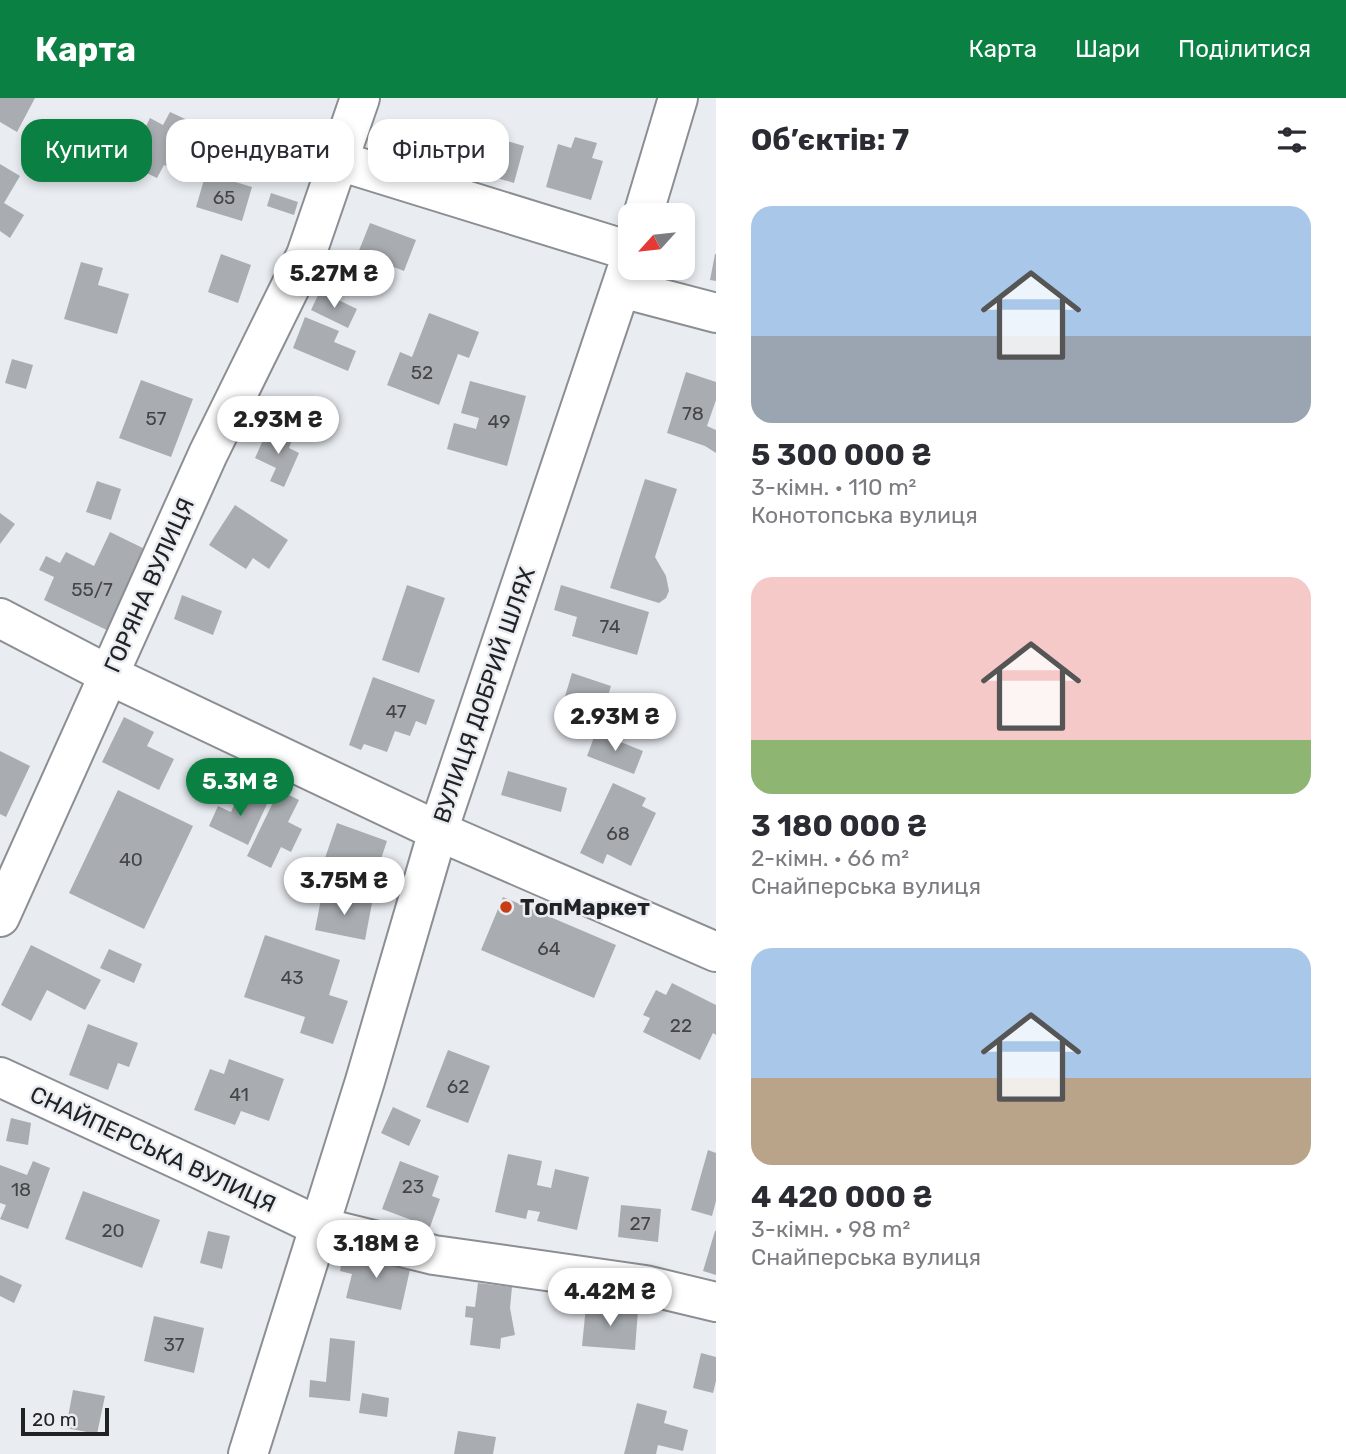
<!DOCTYPE html>
<html lang="uk">
<meta charset="utf-8">
<style>
:root{--surface:#fff;--page:#f2f2f3;--text:#2b2b33;--muted:#7c7c81;--accent:#0b8043}
body{margin:0;font-family:Rubik,sans-serif;background:var(--page);color:var(--text);height:100vh;display:flex;flex-direction:column;font-size:26px;white-space:nowrap}
*{box-sizing:border-box;margin:0}
p{font-size:23px;color:var(--muted)}
.icon{flex:none;width:38px;height:38px;fill:none;stroke:currentColor;stroke-width:2;stroke-linecap:round;stroke-linejoin:round}
.map{position:relative;flex:1;overflow:hidden}
.panel{display:flex;flex-direction:column;background:var(--surface);width:630px}
.panel>*{flex:none}
.hud{position:absolute;left:21px;top:21px;width:590px;height:63px;display:flex;gap:14px}
.needle{width:46px;rotate:243deg}
.buttons{position:absolute;left:618px;top:105px;display:grid;gap:14px}
.buttons a{display:grid;place-items:center;width:77px;height:77px;border-radius:14px;background:var(--surface);box-shadow:0 4px 10px #0003;font-size:35px}
.scale{position:absolute;left:21px;bottom:18px;width:88px;box-sizing:border-box;padding-left:7px;border:4px solid #212224;border-top:0;font-size:19px;line-height:24px;white-space:nowrap;color:#212224;-webkit-text-stroke:5px #e9edf2;paint-order:stroke}
.price{position:absolute;translate:-50% -60px;padding:0 16px;border-radius:24px;background:#fff;color:#222;font-size:23px;line-height:46px;filter:drop-shadow(0 2px 4px #0008)}
.price::after{content:'';position:absolute;left:50%;top:42px;width:21px;height:16px;margin-left:-10px;background:inherit;clip-path:polygon(0 0,100% 0,50% 100%)}
.price.on{background:var(--accent);color:#fff}
ul{padding:0;list-style:none}
li{display:grid;align-content:center;gap:14px;height:371px;padding:0 35px}
li span{display:grid;place-items:center;height:217px;border-radius:21px;color:#555}
li>.icon{margin-inline-start:auto}
span .icon{width:126px;height:126px;fill:#fffc;stroke-width:1}
li b{font-size:30px}
h2{display:flex;justify-content:space-between;align-items:center;height:84px;padding:0 35px;font-size:30px}
.tag{padding:0 24px;border-radius:21px;background:var(--surface);box-shadow:0 4px 10px #0003;font-size:24px;line-height:63px}
.tag.on{background:var(--accent);color:#fff}
header{display:flex;align-items:center;gap:42px;box-sizing:border-box;height:98px;padding:0 35px;background:var(--accent);color:#fff}
header strong{font-size:33px}
nav{display:flex;gap:38px;margin-inline-start:auto;font-size:24px}
main{display:flex;flex:1;min-height:0}
.map>svg:first-child{display:block}
</style>
<header>
<strong>Карта</strong>
<nav><a>Карта</a><a>Шари</a><a>Поділитися</a></nav>
</header>
<main>
<div class="map">
<svg width="716" height="1356" viewBox="0 0 716 1356">
<rect width="100%" height="100%" fill="#e9edf2"/>
<path fill="#a9adb1" d="M 0,0 L 35,0 L 17,34 L 0,24 Z
M 170,14 L 194,25 L 186,41 L 200,48 L 186,77 L 164,67 L 157,80 L 136,70 L 148,45 L 140,41 L 150,20 L 163,27 Z
M 575,39 L 597,45 L 592,60 L 603,63 L 591,102 L 546,89 L 558,46 L 571,50 Z
M 504,42 L 524,48 L 514,85 L 493,79 Z
M 0,66 L 20,78 L 4,105 L 24,117 L 10,140 L 0,133 Z
M 206,75 L 252,89 L 242,123 L 196,109 Z
M 271,95 L 298,104 L 294,117 L 267,108 Z
M 370,125 L 416,142 L 404,173 L 358,155 Z
M 221,156 L 251,167 L 238,205 L 208,194 Z
M 715,156 L 716,156 L 716,183 L 710,182 Z
M 81,164 L 103,170 L 98,187 L 129,196 L 117,236 L 64,221 Z
M 320,193 L 357,211 L 348,230 L 311,212 Z
M 429,215 L 479,234 L 469,260 L 458,256 L 439,307 L 387,287 L 400,254 L 412,259 Z
M 305,219 L 339,233 L 334,244 L 356,253 L 348,273 L 293,250 Z
M 12,261 L 33,267 L 26,291 L 5,285 Z
M 686,274 L 716,284 L 716,302 L 707,328 L 716,332 L 716,355 L 705,348 L 667,335 Z
M 141,282 L 193,301 L 171,359 L 119,340 Z
M 470,283 L 526,298 L 507,368 L 447,351 L 454,325 L 476,331 L 479,320 L 461,315 Z
M 268,331 L 292,342 L 289,350 L 299,355 L 284,389 L 270,383 L 276,370 L 255,360 Z
M 645,381 L 677,391 L 655,459 L 666,478 L 669,493 L 666,500 L 659,505 L 610,490 Z
M 97,383 L 121,391 L 111,422 L 86,414 Z
M 235,407 L 288,442 L 269,471 L 253,460 L 246,471 L 209,447 Z
M 0,415 L 15,426 L 0,446 Z
M 110,434 L 151,454 L 113,535 L 44,502 L 54,479 L 39,472 L 46,458 L 60,465 L 66,454 L 94,468 Z
M 407,487 L 445,500 L 419,575 L 382,562 Z
M 561,487 L 649,514 L 637,557 L 572,538 L 577,519 L 554,512 Z
M 182,497 L 222,513 L 213,537 L 174,521 Z
M 572,575 L 611,588 L 602,617 L 563,605 Z
M 373,579 L 435,602 L 426,627 L 416,623 L 410,638 L 395,633 L 387,654 L 364,646 L 361,652 L 349,647 Z
M 124,619 L 154,634 L 147,648 L 174,661 L 159,692 L 102,664 Z
M 596,634 L 643,653 L 634,676 L 587,658 Z
M 0,653 L 30,668 L 6,719 L 0,716 Z
M 508,673 L 567,690 L 561,714 L 501,697 Z
M 613,685 L 646,700 L 642,708 L 656,715 L 631,768 L 607,756 L 603,766 L 580,755 Z
M 118,692 L 193,728 L 144,831 L 69,795 Z
M 279,692 L 299,702 L 288,724 L 302,731 L 291,754 L 281,749 L 271,770 L 247,758 Z
M 240,694 L 267,706 L 248,747 L 209,728 L 218,708 L 231,714 Z
M 337,725 L 387,743 L 375,779 L 325,760 Z
M 322,796 L 372,805 L 365,842 L 315,832 Z
M 503,799 L 616,847 L 594,900 L 481,852 Z
M 265,837 L 340,862 L 329,897 L 348,903 L 333,946 L 300,935 L 305,919 L 244,899 Z
M 31,847 L 101,882 L 85,912 L 47,892 L 31,923 L 1,907 Z
M 109,851 L 142,866 L 134,885 L 100,870 Z
M 672,885 L 716,907 L 716,937 L 713,935 L 700,962 L 643,934 L 650,920 L 643,917 L 656,892 L 666,897 Z
M 88,926 L 138,945 L 129,969 L 118,965 L 108,992 L 69,977 Z
M 448,952 L 490,968 L 468,1025 L 426,1009 Z
M 229,961 L 284,981 L 269,1023 L 241,1013 L 235,1027 L 194,1012 L 210,971 L 224,976 Z
M 393,1009 L 421,1022 L 409,1048 L 381,1035 Z
M 11,1020 L 31,1025 L 28,1047 L 6,1043 Z
M 708,1052 L 716,1055 L 716,1103 L 712,1118 L 691,1112 Z
M 508,1056 L 542,1063 L 537,1087 L 551,1090 L 555,1071 L 589,1079 L 577,1132 L 537,1123 L 540,1114 L 528,1112 L 526,1121 L 495,1114 Z
M 33,1063 L 50,1070 L 28,1131 L 0,1121 L 6,1107 L 0,1105 L 0,1067 L 27,1077 Z
M 400,1063 L 439,1078 L 432,1098 L 440,1101 L 430,1129 L 382,1111 Z
M 83,1093 L 160,1122 L 142,1170 L 65,1141 Z
M 621,1107 L 661,1111 L 658,1144 L 618,1139 Z
M 208,1133 L 230,1138 L 222,1171 L 200,1165 Z
M 715,1133 L 716,1133 L 716,1177 L 703,1173 Z
M 344,1152 L 411,1167 L 401,1212 L 346,1200 L 352,1176 L 340,1173 Z
M 0,1177 L 22,1187 L 14,1205 L 0,1198 Z
M 478,1185 L 512,1189 L 510,1210 L 515,1237 L 501,1240 L 500,1251 L 470,1247 L 473,1220 L 465,1219 L 466,1208 L 475,1209 Z
M 586,1208 L 638,1212 L 635,1252 L 582,1248 Z
M 154,1218 L 204,1230 L 194,1275 L 144,1263 Z
M 330,1240 L 355,1243 L 350,1303 L 309,1299 L 310,1282 L 326,1284 Z
M 701,1255 L 716,1259 L 716,1283 L 713,1295 L 693,1290 Z
M 73,1292 L 105,1298 L 97,1336 L 66,1330 Z
M 362,1295 L 389,1300 L 387,1319 L 359,1315 Z
M 637,1305 L 667,1313 L 664,1325 L 688,1332 L 683,1353 L 658,1347 L 656,1356 L 624,1356 Z
M 458,1333 L 496,1339 L 493,1356 L 454,1356 Z"/>
<g fill="none" stroke-linecap="round" stroke-linejoin="round">
<defs>
<path id="minor" d="M 339,63 L 630,153
M 643,117 L 678,0
M 621,190 L 716,215
M 0,520 L 109,577 L 438,733 L 716,854
M 0,819 L 208,356 L 306,157 L 360,0
M 0,979 L 199,1071 L 320,1129 L 434,1157 L 645,1187 L 716,1204
M 248,1356 L 365,983 L 438,733 L 630,162"/>
</defs>
<use href="#minor" stroke="#8b8f93" stroke-width="42"/>
<use href="#minor" stroke="#fff" stroke-width="38"/>
</g>
<circle fill="#c73e15" stroke="#e9edf2" stroke-width="2.5" cx="506" cy="809" r="7"/>
<g text-anchor="middle" stroke-width="5" stroke-linejoin="round" paint-order="stroke">
<g font-size="19" fill="#434547">
<text x="224" y="106">65</text>
<text x="422" y="281">52</text>
<text x="693" y="322">78</text>
<text x="156" y="327">57</text>
<text x="499" y="330">49</text>
<text x="92" y="498">55/7</text>
<text x="610" y="535">74</text>
<text x="396" y="620">47</text>
<text x="618" y="742">68</text>
<text x="131" y="768">40</text>
<text x="549" y="857">64</text>
<text x="292" y="886">43</text>
<text x="681" y="934">22</text>
<text x="458" y="995">62</text>
<text x="239" y="1003">41</text>
<text x="413" y="1095">23</text>
<text x="21" y="1098">18</text>
<text x="640" y="1132">27</text>
<text x="113" y="1139">20</text>
<text x="174" y="1253">37</text>
</g>
<g font-size="23" fill="#212224" stroke="#e9edf2">
<text transform="translate(149 487) rotate(-66)" y="8">ГОРЯНА ВУЛИЦЯ</text>
<text transform="translate(484 597) rotate(-71)" y="8">ВУЛИЦЯ ДОБРИЙ ШЛЯХ</text>
<text transform="translate(153 1051) rotate(25)" y="8">СНАЙПЕРСЬКА ВУЛИЦЯ</text>
</g>
<g font-size="23" font-weight="bold" fill="#212224" stroke="#e9edf2" text-anchor="start">
<text x="520" y="817">ТопМаркет</text>
</g>
</g>
</svg>
<div class="buttons">
<a><svg class="needle" viewBox="-14 -14 28 28"><path d="M0-13l5 13h-10z" fill="#e53935"/><path d="M0 13l5-13h-10z" fill="#7c7c81"/></svg></a>
</div>
<div class="scale">20 m</div>
<b class="price" style="left:334px;top:212px">5.27M ₴</b>
<b class="price" style="left:278px;top:358px">2.93M ₴</b>
<b class="price" style="left:615px;top:655px">2.93M ₴</b>
<b class="price on" style="left:240px;top:720px">5.3M ₴</b>
<b class="price" style="left:344px;top:819px">3.75M ₴</b>
<b class="price" style="left:376px;top:1182px">3.18M ₴</b>
<b class="price" style="left:610px;top:1230px">4.42M ₴</b>
<div class="hud">
<a class="tag on">Купити</a>
<a class="tag">Орендувати</a>
<a class="tag">Фільтри</a>
</div>
</div>
<section class="panel">
<h2>Об’єктів: 7<svg class="icon" aria-label="filters" viewBox="0 0 24 24"><path d="M4 7h16M4 17h16"/><circle cx="9" cy="7" r="2"/><circle cx="15" cy="17" r="2"/></svg></h2>
<ul>
<li><span style="background:linear-gradient(#a9c7e8 60%,#9aa5b1 0)"><svg class="icon" aria-label="home" viewBox="0 0 24 24"><path d="M3 11l9-7 9 7M6 9v11h12V9"/></svg></span><div><b>5 300 000 ₴</b><p>3-кімн. · 110 m²</p><p>Конотопська вулиця</p></div></li>
<li><span style="background:linear-gradient(#f6c9c9 75%,#8fb573 0)"><svg class="icon" aria-label="home" viewBox="0 0 24 24"><path d="M3 11l9-7 9 7M6 9v11h12V9"/></svg></span><div><b>3 180 000 ₴</b><p>2-кімн. · 66 m²</p><p>Снайперська вулиця</p></div></li>
<li><span style="background:linear-gradient(#a9c7e8 60%,#b9a48a 0)"><svg class="icon" aria-label="home" viewBox="0 0 24 24"><path d="M3 11l9-7 9 7M6 9v11h12V9"/></svg></span><div><b>4 420 000 ₴</b><p>3-кімн. · 98 m²</p><p>Снайперська вулиця</p></div></li>
</ul>
</section>
</main>
